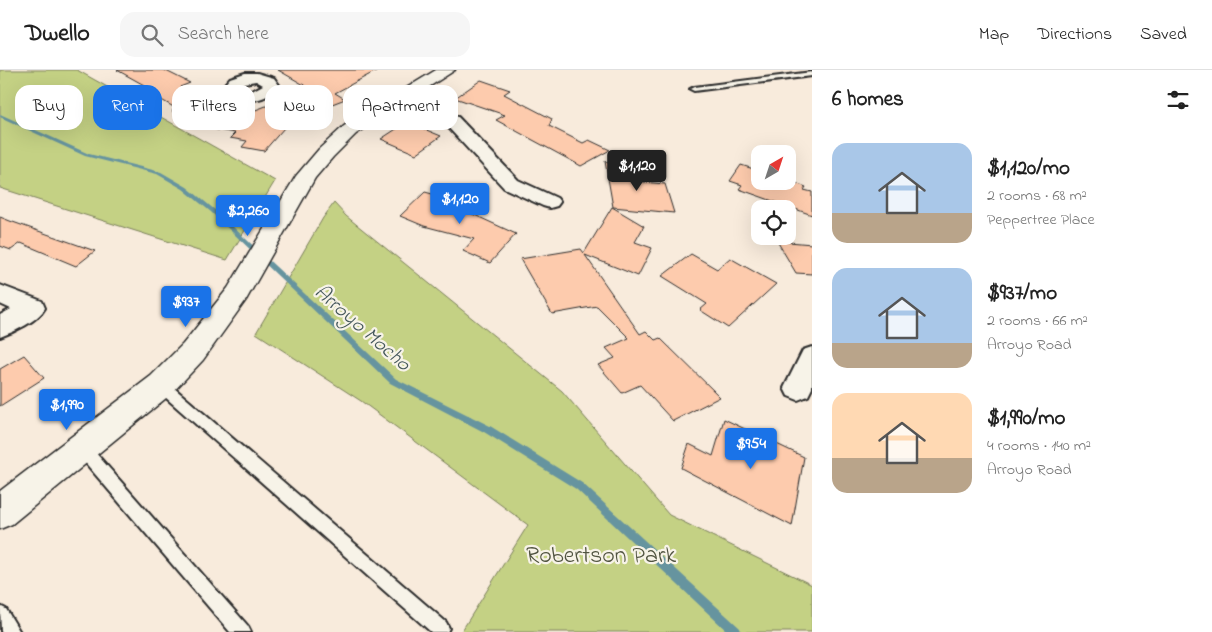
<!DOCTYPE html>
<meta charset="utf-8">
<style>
:root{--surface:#fff;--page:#f6f6f6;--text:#222;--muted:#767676;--line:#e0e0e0;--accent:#1a73e8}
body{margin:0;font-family:"Indie Flower",sans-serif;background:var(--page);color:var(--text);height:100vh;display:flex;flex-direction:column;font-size:19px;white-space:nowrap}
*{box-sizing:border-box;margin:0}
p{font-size:16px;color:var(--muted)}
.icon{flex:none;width:28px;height:28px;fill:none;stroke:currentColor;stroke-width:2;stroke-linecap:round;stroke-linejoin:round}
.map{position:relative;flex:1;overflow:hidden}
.side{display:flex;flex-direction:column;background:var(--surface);width:400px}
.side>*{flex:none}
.guide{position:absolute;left:15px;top:15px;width:475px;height:45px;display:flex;gap:10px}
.needle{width:32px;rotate:39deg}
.fabs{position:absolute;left:751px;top:75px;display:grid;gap:10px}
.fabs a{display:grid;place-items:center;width:45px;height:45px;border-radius:10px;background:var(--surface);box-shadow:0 5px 20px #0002;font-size:25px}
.price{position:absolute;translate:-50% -42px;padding:0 11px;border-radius:5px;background:var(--accent);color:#fff;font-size:16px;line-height:32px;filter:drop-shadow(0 1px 2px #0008)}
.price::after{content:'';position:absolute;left:50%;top:30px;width:15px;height:11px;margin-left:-8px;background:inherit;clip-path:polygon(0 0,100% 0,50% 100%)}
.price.current{background:#222;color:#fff}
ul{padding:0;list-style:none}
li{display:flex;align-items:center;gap:15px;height:125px;padding:0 20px}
li span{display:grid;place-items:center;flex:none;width:140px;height:100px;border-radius:15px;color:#555}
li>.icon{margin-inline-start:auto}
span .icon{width:60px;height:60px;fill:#fffc;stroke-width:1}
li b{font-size:21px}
h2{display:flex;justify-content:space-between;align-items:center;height:60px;padding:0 20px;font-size:21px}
.tag{padding:0 18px;border-radius:15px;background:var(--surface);box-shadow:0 5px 20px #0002;font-size:18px;line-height:45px}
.tag.current{background:var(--accent);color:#fff}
header{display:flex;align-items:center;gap:30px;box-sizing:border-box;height:70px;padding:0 25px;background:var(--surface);border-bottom:1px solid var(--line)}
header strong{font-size:24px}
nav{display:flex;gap:28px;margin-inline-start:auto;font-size:18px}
.search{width:350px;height:45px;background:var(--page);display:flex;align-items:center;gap:12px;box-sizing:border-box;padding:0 18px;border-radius:15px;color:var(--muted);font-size:19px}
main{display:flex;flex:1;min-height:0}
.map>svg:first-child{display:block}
</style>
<header>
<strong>Dwello</strong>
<div class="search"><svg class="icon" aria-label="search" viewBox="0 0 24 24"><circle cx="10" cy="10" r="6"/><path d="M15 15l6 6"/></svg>Search here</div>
<nav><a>Map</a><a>Directions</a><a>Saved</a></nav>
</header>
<main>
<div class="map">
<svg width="812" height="562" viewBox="0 0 812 562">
<rect width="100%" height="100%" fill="#f8ebdc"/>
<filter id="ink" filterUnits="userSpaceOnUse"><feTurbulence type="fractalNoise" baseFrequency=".02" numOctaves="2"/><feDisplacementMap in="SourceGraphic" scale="10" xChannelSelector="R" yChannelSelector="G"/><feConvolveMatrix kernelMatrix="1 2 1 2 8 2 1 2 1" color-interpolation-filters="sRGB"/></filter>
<g filter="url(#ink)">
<path fill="#c4d184" stroke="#787e58" d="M 0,0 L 77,0 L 275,111 L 227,190 L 0,118 Z
M 334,133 L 346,146 L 562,321 L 669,445 L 812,515 L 812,562 L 461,562 L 528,455 L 361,331 L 256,263 L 323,148 Z"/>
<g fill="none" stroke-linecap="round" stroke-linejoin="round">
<path fill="#66949f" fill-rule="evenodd" d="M 0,44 L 89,84 L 161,102 L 187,117 L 215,140 L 396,309 L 490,356 L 582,413 L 740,558 L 741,562 L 728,562 L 576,419 L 484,362 L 390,313 L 211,142 L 183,119 L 157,104 L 85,86 L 0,47 Z"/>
</g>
<path fill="#fdcbad" stroke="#2b2b2b" d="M 117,0 L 164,0 L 190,13 L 180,17 L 237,47 L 311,19 L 278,0 L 378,0 L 335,23 L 345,29 L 291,50 L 264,81 L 242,77 L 247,71 L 230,68 L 235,63 L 201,57 L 172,41 L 177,39 L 139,17 L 144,15 Z
M 481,10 L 510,20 L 504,24 L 552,49 L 549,56 L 583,73 L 589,70 L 610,80 L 581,96 L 496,50 L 505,45 L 455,28 Z
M 407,52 L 441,66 L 416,84 L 381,69 Z
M 605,91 L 644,112 L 665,114 L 674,143 L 613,137 Z
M 741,95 L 760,101 L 760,111 L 788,110 L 806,117 L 804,120 L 812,122 L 812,145 L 739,119 L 742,115 L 730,111 Z
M 425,122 L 472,135 L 468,142 L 516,164 L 490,193 L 463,181 L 474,169 L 424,156 L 400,146 Z
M 612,137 L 644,156 L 635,172 L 652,178 L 638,206 L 585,185 L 640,264 L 646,261 L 655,270 L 660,268 L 720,327 L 673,351 L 640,315 L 622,323 L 598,295 L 615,288 L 606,278 L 629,268 L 597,236 L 552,244 L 520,189 L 581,179 L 584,183 Z
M 0,147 L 10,151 L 95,181 L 76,196 L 21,173 L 11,180 L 0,176 Z
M 777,171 L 812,174 L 812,204 L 796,203 Z
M 691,184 L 717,199 L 730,188 L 776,214 L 728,258 L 700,240 L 707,234 L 662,206 Z
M 24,285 L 44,308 L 0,336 L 0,299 Z
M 724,349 L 804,387 L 792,456 L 681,398 L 689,374 L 713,386 Z"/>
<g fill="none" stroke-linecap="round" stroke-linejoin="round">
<defs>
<path id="lane" d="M 812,2 L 812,6 L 694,21 L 690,19 L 694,17 Z
M 161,309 L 166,311 L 446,552 L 449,558 L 447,562 L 431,562 L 156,319 L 154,315 L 156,311 Z
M 82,371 L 87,373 L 248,556 L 251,562 L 230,562 L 77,383 L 75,378 L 77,373 Z
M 0,536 L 6,539 L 20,562 L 1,562 Z"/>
<path id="street" d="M 245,3 L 257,3 L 274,8 L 279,15 C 266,33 244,34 226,24 L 222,17 L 230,8 ZM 256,11 L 263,15 L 252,21 L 238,19 L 244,13 Z
M 404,21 L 458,47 L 518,110 L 557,128 L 560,132 L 557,136 L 550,138 L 543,136 L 504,118 L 446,55 L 399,29 L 396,26 L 399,23 Z
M 0,215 L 42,231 L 45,238 C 38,251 14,262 0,267 L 0,245 L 11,239 L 0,234 Z
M 812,277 L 812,318 L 808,326 L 798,330 L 788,326 L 784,318 L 803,280 Z"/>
<path id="secondary" d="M 436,0 L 455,0 L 356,64 L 333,87 L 315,108 L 246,230 L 203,290 L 171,324 L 12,454 L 0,459 L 0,421 L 151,306 L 183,274 L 228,218 L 296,106 L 319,79 L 344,56 Z"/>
</defs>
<use href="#lane" stroke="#2b2b2b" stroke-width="4"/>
<use href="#street" stroke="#2b2b2b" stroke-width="4"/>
<use href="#secondary" stroke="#2b2b2b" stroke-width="3"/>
<use href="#lane" fill="#f7f3e8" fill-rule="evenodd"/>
<use href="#street" fill="#f7f3e8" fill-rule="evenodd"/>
<use href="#secondary" fill="#f7f3e8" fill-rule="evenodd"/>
</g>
</g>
<g text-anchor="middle" stroke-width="4.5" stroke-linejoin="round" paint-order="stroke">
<g font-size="21" font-style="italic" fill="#44575b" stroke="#f7f3e8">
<text transform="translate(363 257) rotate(41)" y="7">Arroyo Mocho</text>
</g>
<g font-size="24" fill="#515441" stroke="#f7f3e8">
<text x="601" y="492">Robertson Park</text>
</g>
</g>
</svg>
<div class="fabs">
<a><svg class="needle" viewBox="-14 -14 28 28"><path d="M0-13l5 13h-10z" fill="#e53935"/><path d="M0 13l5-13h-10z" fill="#767676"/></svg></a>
<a><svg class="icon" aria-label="locate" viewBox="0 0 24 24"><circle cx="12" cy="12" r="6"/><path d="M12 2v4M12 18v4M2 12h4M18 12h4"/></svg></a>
</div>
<b class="price current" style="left:637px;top:122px">$1,120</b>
<b class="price" style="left:460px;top:155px">$1,120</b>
<b class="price" style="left:248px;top:167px">$2,260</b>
<b class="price" style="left:186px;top:258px">$937</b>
<b class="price" style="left:67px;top:361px">$1,990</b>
<b class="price" style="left:751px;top:400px">$954</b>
<div class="guide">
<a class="tag">Buy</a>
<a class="tag current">Rent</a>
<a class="tag">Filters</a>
<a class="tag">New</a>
<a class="tag">Apartment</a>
</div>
</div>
<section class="side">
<h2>6 homes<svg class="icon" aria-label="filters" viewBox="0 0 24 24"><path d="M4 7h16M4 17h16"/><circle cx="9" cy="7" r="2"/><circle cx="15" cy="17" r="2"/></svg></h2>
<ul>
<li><span style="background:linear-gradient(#a9c7e8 70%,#b9a48a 0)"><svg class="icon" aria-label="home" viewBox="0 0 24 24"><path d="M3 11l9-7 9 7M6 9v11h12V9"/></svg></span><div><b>$1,120/mo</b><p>2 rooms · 68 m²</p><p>Peppertree Place</p></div></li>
<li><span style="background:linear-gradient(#a9c7e8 75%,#b9a48a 0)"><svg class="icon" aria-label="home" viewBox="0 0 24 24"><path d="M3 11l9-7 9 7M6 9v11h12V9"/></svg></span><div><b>$937/mo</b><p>2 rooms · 66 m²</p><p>Arroyo Road</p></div></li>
<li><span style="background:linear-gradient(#ffd9b3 65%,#b9a48a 0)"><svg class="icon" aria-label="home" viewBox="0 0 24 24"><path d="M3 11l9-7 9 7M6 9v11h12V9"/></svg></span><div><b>$1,990/mo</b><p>4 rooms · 140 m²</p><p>Arroyo Road</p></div></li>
</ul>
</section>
</main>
